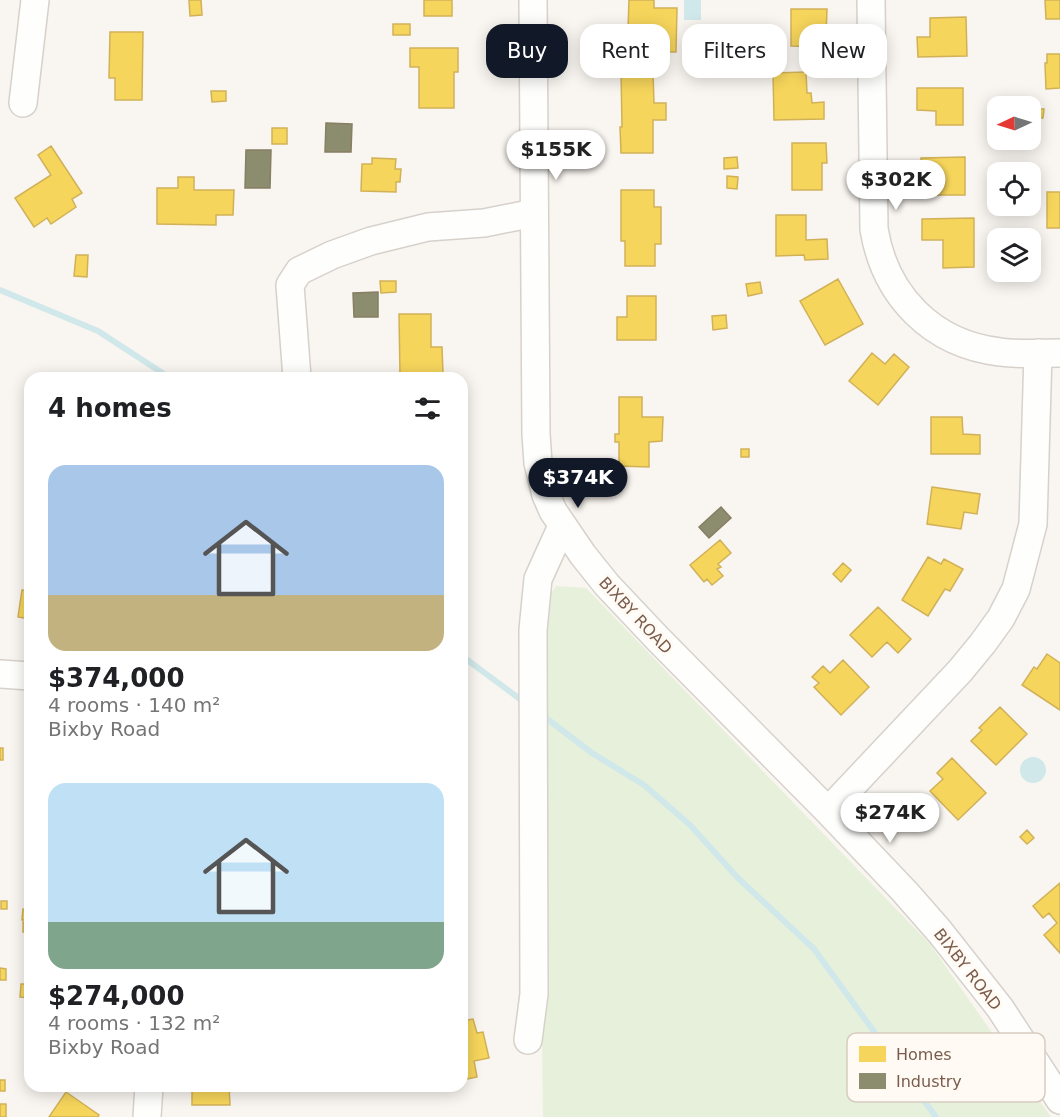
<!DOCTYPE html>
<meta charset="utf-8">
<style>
:root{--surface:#fff;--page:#f2f2f2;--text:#202124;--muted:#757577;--accent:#111827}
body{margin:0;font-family:"DejaVu Sans",sans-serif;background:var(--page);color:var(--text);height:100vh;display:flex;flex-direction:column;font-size:22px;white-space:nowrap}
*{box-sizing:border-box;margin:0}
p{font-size:20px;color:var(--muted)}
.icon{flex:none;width:33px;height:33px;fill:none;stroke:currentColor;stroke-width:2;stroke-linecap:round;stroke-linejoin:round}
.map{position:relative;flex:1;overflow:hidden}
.details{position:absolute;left:24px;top:372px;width:444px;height:720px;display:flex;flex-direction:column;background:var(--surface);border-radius:18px;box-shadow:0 3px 15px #0003}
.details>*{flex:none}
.banner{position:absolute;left:486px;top:24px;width:483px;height:54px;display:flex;gap:12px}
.needle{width:39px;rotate:266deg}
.tools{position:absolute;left:987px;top:96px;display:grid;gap:12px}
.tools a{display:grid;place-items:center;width:54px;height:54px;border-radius:12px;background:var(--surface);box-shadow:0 3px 15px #0003;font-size:30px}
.price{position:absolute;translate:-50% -51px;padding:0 14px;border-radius:21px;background:#fff;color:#222;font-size:20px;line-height:39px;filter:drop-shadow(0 2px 3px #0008)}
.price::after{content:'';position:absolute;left:50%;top:36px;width:18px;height:14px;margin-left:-9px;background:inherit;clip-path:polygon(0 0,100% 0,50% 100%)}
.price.active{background:var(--accent);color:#fff}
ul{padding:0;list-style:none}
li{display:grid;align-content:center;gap:12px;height:318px;padding:0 24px}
li span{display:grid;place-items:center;height:186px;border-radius:18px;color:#555}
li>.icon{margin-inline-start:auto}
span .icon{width:108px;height:108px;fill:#fffc;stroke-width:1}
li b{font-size:26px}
h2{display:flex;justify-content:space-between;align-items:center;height:72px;padding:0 24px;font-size:26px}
.chip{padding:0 21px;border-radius:18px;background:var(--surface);box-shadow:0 3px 15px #0003;font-size:21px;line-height:54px}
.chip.active{background:var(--accent);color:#fff}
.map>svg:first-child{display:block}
</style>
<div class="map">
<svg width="1060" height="1117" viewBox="0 0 1060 1117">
<rect width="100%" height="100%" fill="#f9f5f0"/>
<path fill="#e7f0db" d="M 556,586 L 586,588 L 930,944 L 1051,1117 L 543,1117 L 537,613 Z"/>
<path fill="#d0e8ea" d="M 684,0 L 701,0 L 701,20 L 684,20 Z
M1020 770a13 13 0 1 1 26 0a13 13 0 1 1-26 0Z"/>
<path fill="#f6d55c" stroke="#d1b158" stroke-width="1.5" d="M 189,0 L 201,0 L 202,15 L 190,16 Z
M 424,0 L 452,0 L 452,16 L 424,16 Z
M 629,0 L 654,0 L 654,8 L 677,8 L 676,52 L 620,51 L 620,29 L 628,29 Z
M 1045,0 L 1060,0 L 1060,19 L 1046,19 Z
M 791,9 L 827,9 L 826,37 L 822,37 L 822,47 L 791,46 Z
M 966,17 L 967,56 L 918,57 L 917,37 L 930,37 L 930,18 Z
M 393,24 L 410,24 L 410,35 L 393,35 Z
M 110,32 L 143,32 L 142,100 L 115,100 L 115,78 L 109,78 Z
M 721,47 L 732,47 L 732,58 L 721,58 Z
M 410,48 L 458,48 L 458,72 L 454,72 L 454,108 L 419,108 L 419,67 L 410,67 Z
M 1047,54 L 1060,54 L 1060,88 L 1046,89 L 1045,63 L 1047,63 Z
M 621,72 L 653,73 L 654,103 L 666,103 L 666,120 L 653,120 L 653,153 L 621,153 L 620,127 L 622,127 Z
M 806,72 L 807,93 L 811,93 L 812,103 L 824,102 L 824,119 L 774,120 L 773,73 Z
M 917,88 L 963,88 L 963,125 L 936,125 L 936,111 L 917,110 Z
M 211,91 L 226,91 L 226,101 L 212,102 Z
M 1035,109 L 1044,109 L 1043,118 L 1035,118 Z
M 272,128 L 287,128 L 287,144 L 272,144 Z
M 792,143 L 826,143 L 827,163 L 822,163 L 822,190 L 792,190 Z
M 51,146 L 82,193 L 72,199 L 76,207 L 51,224 L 47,218 L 34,227 L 15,198 L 51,175 L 38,155 Z
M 737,157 L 738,168 L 724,169 L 724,158 Z
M 965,157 L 965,195 L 922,195 L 921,158 Z
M 372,158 L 396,159 L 395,169 L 401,169 L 400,182 L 396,182 L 396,192 L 361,191 L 362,164 L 372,164 Z
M 727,176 L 738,177 L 737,189 L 727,188 Z
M 178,177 L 194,177 L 194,190 L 234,190 L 233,215 L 216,215 L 216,225 L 157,224 L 157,188 L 178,188 Z
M 621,190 L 654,190 L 654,207 L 661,207 L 661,244 L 655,244 L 655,266 L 625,266 L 625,241 L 621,241 Z
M 1047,192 L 1060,192 L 1060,228 L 1047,228 Z
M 776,215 L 806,215 L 806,240 L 827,239 L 828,259 L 805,260 L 804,255 L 776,256 Z
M 974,218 L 974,267 L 943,268 L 943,240 L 922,240 L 922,219 Z
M 76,255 L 88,255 L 87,277 L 74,276 Z
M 838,279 L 863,324 L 825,345 L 800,301 Z
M 380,281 L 396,281 L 396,292 L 381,293 Z
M 760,282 L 762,293 L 748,296 L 746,284 Z
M 627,296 L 656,296 L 656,340 L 617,340 L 617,317 L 627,317 Z
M 399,314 L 431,314 L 431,347 L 442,347 L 443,374 L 400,374 Z
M 726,315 L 727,328 L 713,330 L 712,316 Z
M 872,353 L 885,364 L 894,354 L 909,367 L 878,405 L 849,381 Z
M 619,397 L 642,397 L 642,417 L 663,417 L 662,441 L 649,442 L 649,467 L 619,466 L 619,442 L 615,442 L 615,434 L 619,434 Z
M 931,417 L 962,417 L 963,434 L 980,435 L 980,454 L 931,454 Z
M 741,449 L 749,449 L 749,457 L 741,457 Z
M 932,487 L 980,494 L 977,514 L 964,512 L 961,529 L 927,524 Z
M 720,540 L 731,553 L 718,564 L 721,567 L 717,569 L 723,576 L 712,585 L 707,579 L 704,582 L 690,565 Z
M 928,557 L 941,564 L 944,559 L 963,569 L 950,591 L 945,589 L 928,616 L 902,600 Z
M 843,563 L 851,570 L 841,582 L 833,574 Z
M 22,590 L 30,591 L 30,619 L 18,617 Z
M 878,607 L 911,639 L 898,653 L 887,642 L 872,657 L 850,635 Z
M 1047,654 L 1060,663 L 1060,710 L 1022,685 L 1034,667 L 1037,669 Z
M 843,660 L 869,687 L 841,715 L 814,687 L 819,683 L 812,677 L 823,666 L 830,673 Z
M 1000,707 L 1027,734 L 996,765 L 971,741 L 982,730 L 979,728 Z
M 0,748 L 3,748 L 3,760 L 0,760 Z
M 952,758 L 986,793 L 958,820 L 930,791 L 943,779 L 937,773 Z
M 1027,830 L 1034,838 L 1027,844 L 1020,837 Z
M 1060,883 L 1060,953 L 1044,935 L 1057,923 L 1049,913 L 1043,918 L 1033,906 Z
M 1,901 L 7,901 L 7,909 L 1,909 Z
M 23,909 L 30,910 L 30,920 L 22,920 Z
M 23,922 L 30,923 L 30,932 L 23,932 Z
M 0,968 L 6,969 L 6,980 L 0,980 Z
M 21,984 L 30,984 L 30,998 L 20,997 Z
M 473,1019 L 477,1033 L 483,1032 L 489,1058 L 474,1061 L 477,1077 L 462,1080 L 462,1021 Z
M 0,1080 L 5,1080 L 5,1091 L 0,1091 Z
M 192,1086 L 229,1086 L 230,1105 L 192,1105 Z
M 66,1092 L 99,1115 L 98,1117 L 49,1117 Z
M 0,1104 L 6,1104 L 6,1117 L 0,1117 Z"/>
<path fill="#8c8c6e" stroke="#877e64" stroke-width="1.5" d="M 326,123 L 352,124 L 351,152 L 325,152 Z
M 246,150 L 271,150 L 270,188 L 245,188 Z
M 378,292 L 378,317 L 354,317 L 353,293 Z
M 721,507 L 731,518 L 709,538 L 699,527 Z"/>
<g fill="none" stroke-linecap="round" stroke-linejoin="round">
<path stroke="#d0e8ea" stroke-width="6" d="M 0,290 L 98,331 L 170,378
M 462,656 L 524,702
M 542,715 L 592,753 L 644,785 L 690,825 L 738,878 L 814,949 L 936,1117"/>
<defs>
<path id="minor" d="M 533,0 L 536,434 L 538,463 L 546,495 L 553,511 L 583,555 L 607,585 L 658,639 L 828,811 L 905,892 L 940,932 L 1000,1008 L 1060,1100
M 871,0 L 874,229 C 885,296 932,344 1000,352 C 1020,355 1040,353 1060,353
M 23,103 L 35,0
M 297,378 L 290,285 L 299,271 L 332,255 L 371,241 L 428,227 L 484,223 L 534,213
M 0,674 L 30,676
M 828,811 L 960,671 L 983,643 L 1001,618 L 1016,589 L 1033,524 L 1038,353
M 528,1040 L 534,994 L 533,630 L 538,579 L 562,526
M 147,1117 L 149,1086"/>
</defs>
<use href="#minor" stroke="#d7d1cb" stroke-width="30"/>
<use href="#minor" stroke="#fefefd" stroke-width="27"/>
</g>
<g text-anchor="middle" stroke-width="6" stroke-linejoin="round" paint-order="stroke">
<g font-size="16" fill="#7a5c4d" stroke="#fffaf3">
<text transform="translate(636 615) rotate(47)" y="6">BIXBY ROAD</text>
<text transform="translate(968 969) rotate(52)" y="6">BIXBY ROAD</text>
</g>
</g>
<rect x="847" y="1033" width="198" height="69" rx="9" fill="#fffaf3" stroke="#d7cbc1" stroke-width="1.5"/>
<rect x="859" y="1046" width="27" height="16" fill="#f6d55c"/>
<rect x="859" y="1073" width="27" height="16" fill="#8c8c6e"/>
<g font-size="16" fill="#7a5c4d">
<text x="896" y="1060">Homes</text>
<text x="896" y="1087">Industry</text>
</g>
</svg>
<div class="tools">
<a><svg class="needle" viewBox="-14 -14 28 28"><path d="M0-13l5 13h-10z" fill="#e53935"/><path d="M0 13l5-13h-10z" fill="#757577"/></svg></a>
<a><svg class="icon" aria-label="locate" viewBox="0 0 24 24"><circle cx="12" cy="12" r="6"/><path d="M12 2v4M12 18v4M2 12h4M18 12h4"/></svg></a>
<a><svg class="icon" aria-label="layers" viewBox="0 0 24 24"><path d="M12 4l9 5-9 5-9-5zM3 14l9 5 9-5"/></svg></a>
</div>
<b class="price" style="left:556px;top:181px">$155K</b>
<b class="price" style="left:896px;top:211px">$302K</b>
<b class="price active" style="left:578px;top:509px">$374K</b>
<b class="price" style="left:890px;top:844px">$274K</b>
<div class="banner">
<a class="chip active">Buy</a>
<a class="chip">Rent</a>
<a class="chip">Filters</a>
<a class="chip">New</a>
</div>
<section class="details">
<h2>4 homes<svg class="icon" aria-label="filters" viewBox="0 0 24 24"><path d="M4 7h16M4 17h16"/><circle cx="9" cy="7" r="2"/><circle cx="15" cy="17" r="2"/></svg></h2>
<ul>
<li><span style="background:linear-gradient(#a9c7e8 70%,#c2b280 0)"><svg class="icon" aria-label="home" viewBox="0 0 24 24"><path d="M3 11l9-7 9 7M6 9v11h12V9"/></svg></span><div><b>$374,000</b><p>4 rooms · 140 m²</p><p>Bixby Road</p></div></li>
<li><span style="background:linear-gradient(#bfe0f5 75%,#7fa58c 0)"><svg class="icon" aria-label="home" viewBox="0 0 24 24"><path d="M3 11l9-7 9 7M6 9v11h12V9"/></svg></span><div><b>$274,000</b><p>4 rooms · 132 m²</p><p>Bixby Road</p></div></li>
</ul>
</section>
</div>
